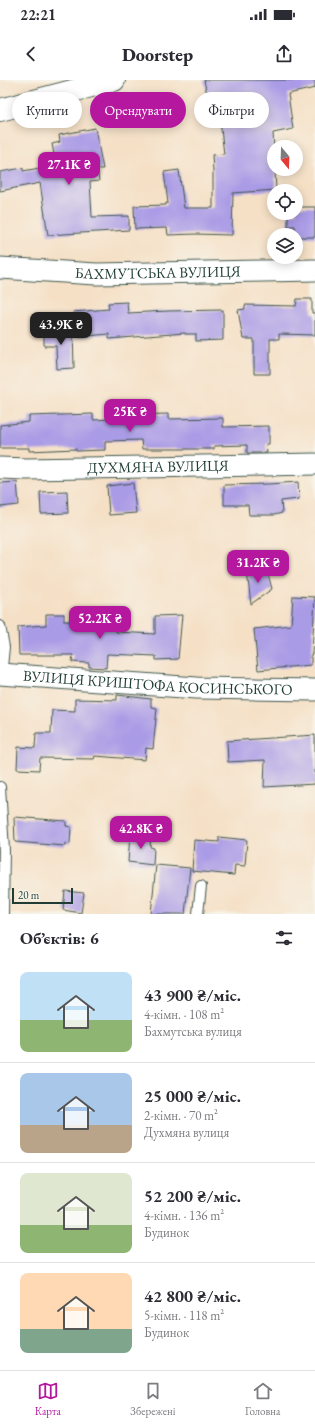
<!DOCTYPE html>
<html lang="uk">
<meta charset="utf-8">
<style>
:root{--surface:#fff;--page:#f2f2f3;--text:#2b2b33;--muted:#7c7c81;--line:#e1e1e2;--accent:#b5179e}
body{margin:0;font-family:"EB Garamond",serif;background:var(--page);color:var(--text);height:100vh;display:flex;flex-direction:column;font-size:15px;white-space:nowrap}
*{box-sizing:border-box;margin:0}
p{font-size:13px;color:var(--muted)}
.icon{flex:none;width:22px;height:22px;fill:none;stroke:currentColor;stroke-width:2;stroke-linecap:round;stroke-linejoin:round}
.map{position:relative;height:834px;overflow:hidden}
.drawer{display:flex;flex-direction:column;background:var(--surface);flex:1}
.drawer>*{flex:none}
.guide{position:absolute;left:12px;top:12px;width:291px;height:36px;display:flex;gap:8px}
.needle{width:26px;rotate:161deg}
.tools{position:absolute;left:267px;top:60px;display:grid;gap:8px}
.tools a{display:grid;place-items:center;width:36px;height:36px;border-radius:50%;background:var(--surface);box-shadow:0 2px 10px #0003;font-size:20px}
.scale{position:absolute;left:12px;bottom:10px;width:61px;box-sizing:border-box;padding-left:4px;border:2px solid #1f3d34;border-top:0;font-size:11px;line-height:14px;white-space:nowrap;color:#1f3d34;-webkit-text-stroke:3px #f7f3e8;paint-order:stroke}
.price{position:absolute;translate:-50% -34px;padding:0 9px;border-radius:8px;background:var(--accent);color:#fff;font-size:13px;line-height:26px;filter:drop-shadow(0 1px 2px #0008)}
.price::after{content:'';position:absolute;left:50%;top:24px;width:12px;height:9px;margin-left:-6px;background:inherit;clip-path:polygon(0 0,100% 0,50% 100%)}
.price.active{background:#222;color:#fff}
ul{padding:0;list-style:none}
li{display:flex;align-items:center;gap:12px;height:100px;padding:0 20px}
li+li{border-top:1px solid var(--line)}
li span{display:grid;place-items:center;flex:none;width:112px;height:80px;border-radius:8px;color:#555}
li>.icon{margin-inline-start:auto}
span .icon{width:48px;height:48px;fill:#fffc;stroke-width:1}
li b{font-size:17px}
h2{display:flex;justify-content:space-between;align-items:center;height:48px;padding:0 20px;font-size:17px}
.pill{padding:0 14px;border-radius:18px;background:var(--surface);box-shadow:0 2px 10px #0003;font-size:14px;line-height:36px}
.pill.active{background:var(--accent);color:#fff}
.status{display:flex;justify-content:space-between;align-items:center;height:28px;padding:0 20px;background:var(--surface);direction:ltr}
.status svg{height:11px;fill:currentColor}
header{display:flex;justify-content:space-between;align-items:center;height:52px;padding:0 20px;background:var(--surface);font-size:18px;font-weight:800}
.dock{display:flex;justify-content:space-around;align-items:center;height:56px;border-top:1px solid var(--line);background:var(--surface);font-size:11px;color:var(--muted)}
.dock a{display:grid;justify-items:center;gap:2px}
.dock .active{color:var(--accent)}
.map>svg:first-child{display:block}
</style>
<div class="status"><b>22:21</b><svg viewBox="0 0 49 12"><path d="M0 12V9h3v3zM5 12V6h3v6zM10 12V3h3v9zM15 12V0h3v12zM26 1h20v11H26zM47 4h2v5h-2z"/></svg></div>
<header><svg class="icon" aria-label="back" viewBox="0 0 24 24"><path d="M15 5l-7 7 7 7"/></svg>Doorstep<svg class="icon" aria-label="share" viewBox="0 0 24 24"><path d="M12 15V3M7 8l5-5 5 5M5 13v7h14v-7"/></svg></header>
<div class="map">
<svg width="315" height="834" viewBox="0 0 315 834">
<rect width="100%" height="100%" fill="#f7f3e8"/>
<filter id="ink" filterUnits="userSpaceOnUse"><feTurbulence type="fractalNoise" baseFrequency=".025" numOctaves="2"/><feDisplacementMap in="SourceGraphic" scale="8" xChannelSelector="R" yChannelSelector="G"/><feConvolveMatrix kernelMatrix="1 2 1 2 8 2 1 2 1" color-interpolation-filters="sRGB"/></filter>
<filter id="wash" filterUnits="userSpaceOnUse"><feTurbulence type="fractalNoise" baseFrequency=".012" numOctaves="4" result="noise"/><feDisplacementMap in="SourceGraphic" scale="16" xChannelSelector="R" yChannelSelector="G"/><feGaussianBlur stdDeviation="0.9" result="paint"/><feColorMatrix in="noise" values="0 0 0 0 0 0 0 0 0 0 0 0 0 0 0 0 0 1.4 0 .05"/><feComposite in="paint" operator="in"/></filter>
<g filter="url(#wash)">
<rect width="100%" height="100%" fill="#f5e0c6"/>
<g id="blocks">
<path fill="#aa9be6" d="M 204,0 L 315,0 L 315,8 L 288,14 L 293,49 L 273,53 L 276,110 L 233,113 L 232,155 L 195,154 L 168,155 L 167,148 L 135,149 L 134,126 L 166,125 L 166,123 L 168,123 L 164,92 L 179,90 L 184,128 L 213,128 L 213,91 L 212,75 L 224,74 L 218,24 L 209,25 Z
M 95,48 L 103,89 L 97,89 L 99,101 L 90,102 L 92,137 L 129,136 L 129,150 L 48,155 L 40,103 L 0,111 L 0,92 L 23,88 L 23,91 L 56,85 L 52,64 L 60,62 L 59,55 Z
M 296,127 L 315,127 L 315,157 L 296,157 L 295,146 L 288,146 L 288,133 L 296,133 Z
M 297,219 L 312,219 L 312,233 L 315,233 L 315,255 L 279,254 L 279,259 L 270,259 L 270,294 L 254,294 L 254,259 L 243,259 L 238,230 L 245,229 L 245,225 L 296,226 Z
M 127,222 L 128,233 L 168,231 L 223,230 L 223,260 L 196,261 L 196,254 L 185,254 L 185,253 L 109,259 L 109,254 L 75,257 L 73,232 L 109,229 L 108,223 Z
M 44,249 L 73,249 L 74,288 L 57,289 L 56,266 L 44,266 Z
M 93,334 L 93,340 L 130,338 L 130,335 L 168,334 L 168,339 L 223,338 L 223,347 L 269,346 L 269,364 L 266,364 L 267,373 L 247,373 L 247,365 L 214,366 L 214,369 L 142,369 L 141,360 L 105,361 L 105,370 L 76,371 L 76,369 L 29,371 L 29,368 L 0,368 L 0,345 L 29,342 L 29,336 Z
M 17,402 L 19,425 L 0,427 L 0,403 Z
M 298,402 L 299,419 L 281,421 L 282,433 L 274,435 L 249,435 L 248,425 L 224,425 L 224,405 L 268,404 Z
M 133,403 L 136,433 L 109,435 L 107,406 Z
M 67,411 L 68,433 L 41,434 L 40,412 Z
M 257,486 L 268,494 L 272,509 L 251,524 L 247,492 Z
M 293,516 L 315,517 L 312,574 L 311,574 L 311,585 L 258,590 L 254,549 L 291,545 Z
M 46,534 L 64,534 L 64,541 L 95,542 L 95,536 L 116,536 L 116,552 L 155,554 L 155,536 L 182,535 L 178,579 L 156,580 L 156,576 L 107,574 L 106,588 L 89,587 L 89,583 L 72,582 L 73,575 L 19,575 L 18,547 L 46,545 Z
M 117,615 L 151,619 L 151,627 L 157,628 L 153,669 L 146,668 L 145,680 L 95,676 L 94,679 L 40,678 L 39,690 L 17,689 L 18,667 L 35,668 L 36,653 L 51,653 L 52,630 L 75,631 L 75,619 L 117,620 Z
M 315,655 L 315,704 L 264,707 L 265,680 L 228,682 L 227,661 Z
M 14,737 L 66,741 L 66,746 L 71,747 L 70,764 L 65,763 L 65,766 L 15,762 Z
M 130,755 L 151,757 L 150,767 L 154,768 L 153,785 L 128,782 Z
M 219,757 L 247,760 L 245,786 L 235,785 L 234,795 L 192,791 L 194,760 L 219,762 Z
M 156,785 L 190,788 L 185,834 L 151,834 Z
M 65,811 L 84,813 L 81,833 L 63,830 Z"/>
</g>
</g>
<g filter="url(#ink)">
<use href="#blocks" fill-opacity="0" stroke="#3f554a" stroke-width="1"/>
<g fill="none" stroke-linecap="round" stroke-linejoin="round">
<defs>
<path id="service" d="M 0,546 L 4,567 L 1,597
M 0,707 L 4,770 L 3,834
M 198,834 L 201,806"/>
<g id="minor">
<path id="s1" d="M 0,188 L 96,194 L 315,190"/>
<path id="s2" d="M 0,388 L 26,389 L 315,384"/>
<path id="s3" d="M 0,594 L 197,608 L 315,610"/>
</g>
<path id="tertiary" d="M 0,30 L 114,0"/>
</defs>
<use href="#service" stroke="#3f554a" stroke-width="12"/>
<use href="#minor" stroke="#3f554a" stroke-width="23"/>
<use href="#tertiary" stroke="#3f554a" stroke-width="24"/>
<use href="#service" stroke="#fff" stroke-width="10"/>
<use href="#minor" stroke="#fff" stroke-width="21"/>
<use href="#tertiary" stroke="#fff" stroke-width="22"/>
</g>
</g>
<g text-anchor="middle" stroke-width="3" stroke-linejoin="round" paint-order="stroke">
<g font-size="15" fill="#1f3d34" stroke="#f7f3e8">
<text dy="5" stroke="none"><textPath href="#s1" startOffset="158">БАХМУТСЬКА ВУЛИЦЯ</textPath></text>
<text dy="5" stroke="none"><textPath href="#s2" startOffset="158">ДУХМЯНА ВУЛИЦЯ</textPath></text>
<text dy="5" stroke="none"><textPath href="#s3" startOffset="158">ВУЛИЦЯ КРИШТОФА КОСИНСЬКОГО</textPath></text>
</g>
</g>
</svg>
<div class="tools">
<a><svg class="needle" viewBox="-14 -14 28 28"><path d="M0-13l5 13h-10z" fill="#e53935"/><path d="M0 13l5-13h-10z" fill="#7c7c81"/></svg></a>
<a><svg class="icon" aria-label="locate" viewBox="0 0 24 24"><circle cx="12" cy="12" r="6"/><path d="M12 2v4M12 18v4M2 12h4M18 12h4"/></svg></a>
<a><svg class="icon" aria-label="layers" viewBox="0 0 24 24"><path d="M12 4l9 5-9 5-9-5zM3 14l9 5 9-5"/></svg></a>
</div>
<div class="scale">20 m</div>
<b class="price" style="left:69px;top:106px">27.1K ₴</b>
<b class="price active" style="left:61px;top:266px">43.9K ₴</b>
<b class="price" style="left:130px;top:353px">25K ₴</b>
<b class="price" style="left:258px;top:504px">31.2K ₴</b>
<b class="price" style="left:100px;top:560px">52.2K ₴</b>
<b class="price" style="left:141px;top:770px">42.8K ₴</b>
<div class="guide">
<a class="pill">Купити</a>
<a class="pill active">Орендувати</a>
<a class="pill">Фільтри</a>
</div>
</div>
<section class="drawer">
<h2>Об’єктів: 6<svg class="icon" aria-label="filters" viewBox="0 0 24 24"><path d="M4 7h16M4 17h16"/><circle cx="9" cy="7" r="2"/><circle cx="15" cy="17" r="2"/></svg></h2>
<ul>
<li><span style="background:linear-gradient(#bfe0f5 60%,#8fb573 0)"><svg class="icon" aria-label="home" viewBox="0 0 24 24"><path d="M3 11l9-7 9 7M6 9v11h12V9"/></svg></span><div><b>43 900 ₴/міс.</b><p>4-кімн. · 108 m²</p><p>Бахмутська вулиця</p></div></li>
<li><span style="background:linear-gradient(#a9c7e8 65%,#b9a48a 0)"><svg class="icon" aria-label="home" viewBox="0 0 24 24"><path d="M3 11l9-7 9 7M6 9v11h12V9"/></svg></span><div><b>25 000 ₴/міс.</b><p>2-кімн. · 70 m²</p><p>Духмяна вулиця</p></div></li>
<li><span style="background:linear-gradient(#dfe7d0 65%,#8fb573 0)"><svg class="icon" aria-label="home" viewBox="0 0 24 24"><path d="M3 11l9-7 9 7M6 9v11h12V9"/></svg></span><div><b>52 200 ₴/міс.</b><p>4-кімн. · 136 m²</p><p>Будинок</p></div></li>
<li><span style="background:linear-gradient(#ffd9b3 70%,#7fa58c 0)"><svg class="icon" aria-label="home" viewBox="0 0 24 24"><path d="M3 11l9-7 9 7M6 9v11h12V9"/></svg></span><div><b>42 800 ₴/міс.</b><p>5-кімн. · 118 m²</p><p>Будинок</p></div></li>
</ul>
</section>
<nav class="dock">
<a class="active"><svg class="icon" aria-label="map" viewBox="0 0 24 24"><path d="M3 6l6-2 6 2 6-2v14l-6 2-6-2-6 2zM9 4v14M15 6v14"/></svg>Карта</a>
<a><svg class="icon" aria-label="saved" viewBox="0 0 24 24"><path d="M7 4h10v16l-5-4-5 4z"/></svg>Збережені</a>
<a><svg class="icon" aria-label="home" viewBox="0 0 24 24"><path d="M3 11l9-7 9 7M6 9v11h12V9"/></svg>Головна</a>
</nav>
